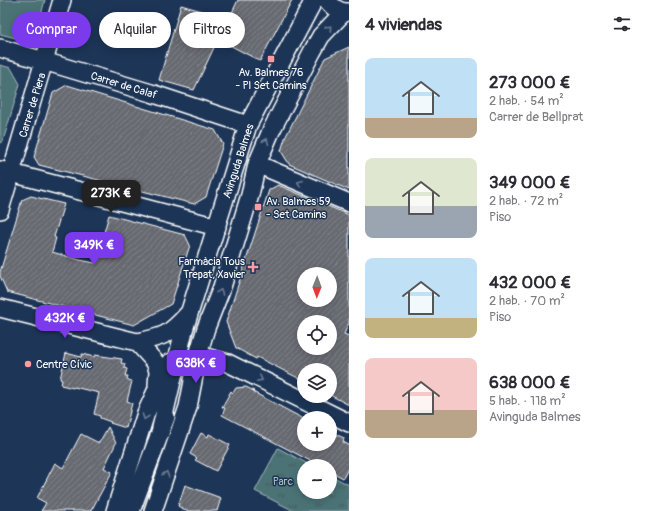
<!DOCTYPE html>
<html lang="es">
<meta charset="utf-8">
<style>
:root{--surface:#fff;--page:#f7f7f7;--text:#2b2b33;--muted:#7c7c81;--accent:#7c3aed}
body{margin:0;font-family:Pangolin,sans-serif;background:var(--page);color:var(--text);height:100vh;display:flex;flex-direction:column;font-size:15px;white-space:nowrap}
*{box-sizing:border-box;margin:0}
p{font-size:13px;color:var(--muted)}
.icon{flex:none;width:22px;height:22px;fill:none;stroke:currentColor;stroke-width:2;stroke-linecap:round;stroke-linejoin:round}
.map{position:relative;flex:1;overflow:hidden}
.panel{display:flex;flex-direction:column;background:var(--surface);width:300px}
.panel>*{flex:none}
.guide{position:absolute;left:12px;top:12px;width:277px;height:36px;display:flex;gap:8px}
.needle{width:26px;rotate:181deg}
.controls{position:absolute;left:297px;top:267px;display:grid;gap:8px}
.controls a{display:grid;place-items:center;width:40px;height:40px;border-radius:50%;background:var(--surface);box-shadow:0 2px 10px #0003;font-size:20px}
.price{position:absolute;translate:-50% -34px;padding:0 9px;border-radius:8px;background:var(--accent);color:#fff;font-size:13px;line-height:26px;filter:drop-shadow(0 1px 2px #0008)}
.price::after{content:'';position:absolute;left:50%;top:24px;width:12px;height:9px;margin-left:-6px;background:inherit;clip-path:polygon(0 0,100% 0,50% 100%)}
.price.current{background:#222;color:#fff}
ul{padding:0;list-style:none}
li{display:flex;align-items:center;gap:12px;height:100px;padding:0 16px}
li span{display:grid;place-items:center;flex:none;width:112px;height:80px;border-radius:8px;color:#555}
li>.icon{margin-inline-start:auto}
span .icon{width:48px;height:48px;fill:#fffc;stroke-width:1}
li b{font-size:17px}
h2{display:flex;justify-content:space-between;align-items:center;height:48px;padding:0 16px;font-size:17px}
.tag{padding:0 14px;border-radius:18px;background:var(--surface);box-shadow:0 2px 10px #0003;font-size:14px;line-height:36px}
.tag.current{background:var(--accent);color:#fff}
main{display:flex;flex:1;min-height:0}
.map>svg:first-child{display:block}
</style>
<main>
<div class="map">
<svg width="349" height="511" viewBox="0 0 349 511">
<defs>
<pattern id="park-tufts" width="24" height="20" patternUnits="userSpaceOnUse"><rect width="24" height="20" fill="#4c7376"/><path d="M3 7l-1-3M5 7V3M7 7l1-3M15 17l-1-3M17 17v-4M19 17l1-3" fill="none" stroke="#4c5a5b"/></pattern>
<pattern id="building-hatch" width="6" height="6" patternUnits="userSpaceOnUse"><rect width="6" height="6" fill="#676b71"/><path d="M-1 1l2-2M0 6l6-6M5 7l2-2" fill="none" stroke="#7e8186"/></pattern>
</defs>
<rect width="100%" height="100%" fill="#1d3557"/>
<filter id="ink" filterUnits="userSpaceOnUse"><feTurbulence type="fractalNoise" baseFrequency=".025" numOctaves="2"/><feDisplacementMap in="SourceGraphic" scale="8" xChannelSelector="R" yChannelSelector="G"/><feConvolveMatrix kernelMatrix="1 2 1 2 8 2 1 2 1" color-interpolation-filters="sRGB"/></filter>
<g filter="url(#ink)">
<path fill="#4c7376" stroke="#a6b9ba" d="M 0,0 L 45,0 L 37,30 L 20,39 L 0,34 Z
M 0,65 L 11,68 L 20,84 L 3,141 L 0,143 Z"/>
<path fill="url(#park-tufts)" stroke="#a6b9ba" d="M 278,448 L 312,466 L 304,466 L 304,492 L 330,492 L 330,475 L 349,485 L 349,511 L 294,511 L 255,491 Z"/>
<path fill="url(#building-hatch)" stroke="#fff" fill-rule="evenodd" d="M 238,0 L 292,0 L 260,61 L 218,39 L 194,90 L 159,80 L 181,5 L 229,19 Z
M 349,47 L 349,190 L 289,164 L 281,151 L 285,138 L 325,58 Z
M 67,85 L 215,130 L 223,144 L 206,197 L 194,204 L 39,165 L 34,157 L 53,93 Z
M 278,185 L 349,215 L 349,323 L 344,334 L 349,336 L 349,405 L 330,395 L 330,370 L 304,370 L 304,381 L 257,357 L 256,359 L 236,348 L 226,322 L 269,190 ZM 304,274 L 330,274 L 330,300 L 304,300 ZM 304,322 L 330,322 L 330,348 L 304,348 Z
M 31,196 L 64,204 L 54,237 L 56,238 L 52,252 L 80,260 L 95,263 L 109,215 L 185,235 L 190,245 L 171,304 L 134,325 L 7,292 L 0,276 L 0,272 L 22,200 Z
M 66,353 L 81,357 L 82,354 L 94,357 L 95,355 L 122,359 L 121,363 L 125,364 L 124,368 L 127,369 L 125,376 L 128,376 L 127,380 L 132,381 L 127,401 L 132,403 L 126,428 L 110,423 L 111,422 L 100,418 L 100,416 L 94,414 L 99,393 L 74,387 L 73,388 L 61,385 L 62,380 L 60,379 Z
M 246,387 L 254,391 L 253,392 L 304,419 L 304,444 L 330,444 L 335,434 L 344,438 L 343,442 L 349,445 L 349,467 L 343,478 L 330,471 L 330,466 L 320,466 L 222,415 L 225,408 L 222,407 L 231,391 L 233,393 L 236,388 Z
M 108,427 L 116,443 L 104,468 L 112,472 L 91,511 L 41,511 L 46,503 L 37,498 L 55,463 L 63,468 L 81,434 L 99,443 Z
M 201,433 L 208,437 L 209,434 L 230,445 L 216,471 L 195,460 L 197,458 L 190,454 Z
M 185,485 L 221,498 L 217,511 L 187,511 L 178,506 Z"/>
<g fill="none" stroke-linecap="round" stroke-linejoin="round">
<defs>
<path id="minor" d="M 327,0 C 332,7 340,13 349,12
M 0,48 L 151,93 L 248,125
M 257,164 L 349,203
M 0,170 L 217,227
M 0,210 L 62,0
M 0,308 L 137,342 C 164,337 169,335 188,314
M 137,342 L 155,362 L 158,371 L 157,385
M 198,355 L 228,363 L 349,423
M 161,428 L 184,330 L 248,125 L 314,0
M 115,511 L 146,413 L 169,363
M 131,511 L 166,417
M 153,511 L 188,407 L 198,355 L 206,328 L 222,287 L 250,195 L 257,164 L 271,131 L 312,52 L 321,36 L 343,13"/>
</defs>
<use href="#minor" stroke="#fff" stroke-width="20"/>
<use href="#minor" stroke="#1d3557" stroke-width="17"/>
</g>
<defs><path id="oneway-chevron" d="M-2-3.5L2.5 0L-2 3.5" fill="none" stroke-width="1.6" stroke-linecap="round" stroke-linejoin="round"/></defs>
<g stroke="#6c7c92">
<use href="#oneway-chevron" transform="translate(329 28) rotate(-47)"/>
<use href="#oneway-chevron" transform="translate(266 141) rotate(-67)"/>
<use href="#oneway-chevron" transform="translate(300 183) rotate(-157)"/>
<use href="#oneway-chevron" transform="translate(220 292) rotate(-70)"/>
<use href="#oneway-chevron" transform="translate(260 379) rotate(26)"/>
<use href="#oneway-chevron" transform="translate(145 417) rotate(109)"/>
<use href="#oneway-chevron" transform="translate(166 474) rotate(-71)"/>
</g>
</g>
<g fill="#ff9aa2" stroke="#1d3557" stroke-width="1.5">
<rect x="267" y="55" width="8" height="8" rx="2"/>
<rect x="254" y="203" width="8" height="8" rx="2"/>
<path d="M251 261h4v4h4v4h-4v4h-4v-4h-4v-4h4z"/>
<circle cx="28" cy="364" r="4"/>
</g>
<g text-anchor="middle" stroke-width="3" stroke-linejoin="round" paint-order="stroke">
<g font-size="11" fill="#fff" stroke="#1d3557" text-anchor="start">
<text x="271" y="76" text-anchor="middle">Av. Balmes 76<tspan x="271" dy="13">- Pl Set Camins</tspan></text>
<text x="266" y="205">Av. Balmes 59<tspan x="266" dy="13">- Set Camins</tspan></text>
<text x="245" y="265" text-anchor="end">Farmàcia Tous<tspan x="245" dy="13">Trepat, Xavier</tspan></text>
<text x="36" y="368">Centre Cívic</text>
</g>
<g font-size="11" fill="#fff" stroke="#1d3557">
<text transform="translate(124 85) rotate(17)" y="4">Carrer de Calaf</text>
<text transform="translate(32 105) rotate(-73)" y="4">Carrer de Piera</text>
<text transform="translate(238 161) rotate(-72)" y="4">Avinguda Balmes</text>
</g>
<g font-size="11" fill="#aec0c1" stroke="#1d3557">
<text x="283" y="485">Parc</text>
</g>
</g>
</svg>
<div class="controls">
<a><svg class="needle" viewBox="-14 -14 28 28"><path d="M0-13l5 13h-10z" fill="#e53935"/><path d="M0 13l5-13h-10z" fill="#7c7c81"/></svg></a>
<a><svg class="icon" aria-label="locate" viewBox="0 0 24 24"><circle cx="12" cy="12" r="6"/><path d="M12 2v4M12 18v4M2 12h4M18 12h4"/></svg></a>
<a><svg class="icon" aria-label="layers" viewBox="0 0 24 24"><path d="M12 4l9 5-9 5-9-5zM3 14l9 5 9-5"/></svg></a>
<a>+</a>
<a>−</a>
</div>
<b class="price current" style="left:111px;top:214px">273K €</b>
<b class="price" style="left:94px;top:266px">349K €</b>
<b class="price" style="left:65px;top:339px">432K €</b>
<b class="price" style="left:196px;top:384px">638K €</b>
<div class="guide">
<a class="tag current">Comprar</a>
<a class="tag">Alquilar</a>
<a class="tag">Filtros</a>
</div>
</div>
<section class="panel">
<h2>4 viviendas<svg class="icon" aria-label="filters" viewBox="0 0 24 24"><path d="M4 7h16M4 17h16"/><circle cx="9" cy="7" r="2"/><circle cx="15" cy="17" r="2"/></svg></h2>
<ul>
<li><span style="background:linear-gradient(#bfe0f5 75%,#b9a48a 0)"><svg class="icon" aria-label="home" viewBox="0 0 24 24"><path d="M3 11l9-7 9 7M6 9v11h12V9"/></svg></span><div><b>273 000 €</b><p>2 hab. · 54 m²</p><p>Carrer de Bellprat</p></div></li>
<li><span style="background:linear-gradient(#dfe7d0 60%,#9aa5b1 0)"><svg class="icon" aria-label="home" viewBox="0 0 24 24"><path d="M3 11l9-7 9 7M6 9v11h12V9"/></svg></span><div><b>349 000 €</b><p>2 hab. · 72 m²</p><p>Piso</p></div></li>
<li><span style="background:linear-gradient(#bfe0f5 75%,#c2b280 0)"><svg class="icon" aria-label="home" viewBox="0 0 24 24"><path d="M3 11l9-7 9 7M6 9v11h12V9"/></svg></span><div><b>432 000 €</b><p>2 hab. · 70 m²</p><p>Piso</p></div></li>
<li><span style="background:linear-gradient(#f6c9c9 65%,#b9a48a 0)"><svg class="icon" aria-label="home" viewBox="0 0 24 24"><path d="M3 11l9-7 9 7M6 9v11h12V9"/></svg></span><div><b>638 000 €</b><p>5 hab. · 118 m²</p><p>Avinguda Balmes</p></div></li>
</ul>
</section>
</main>
